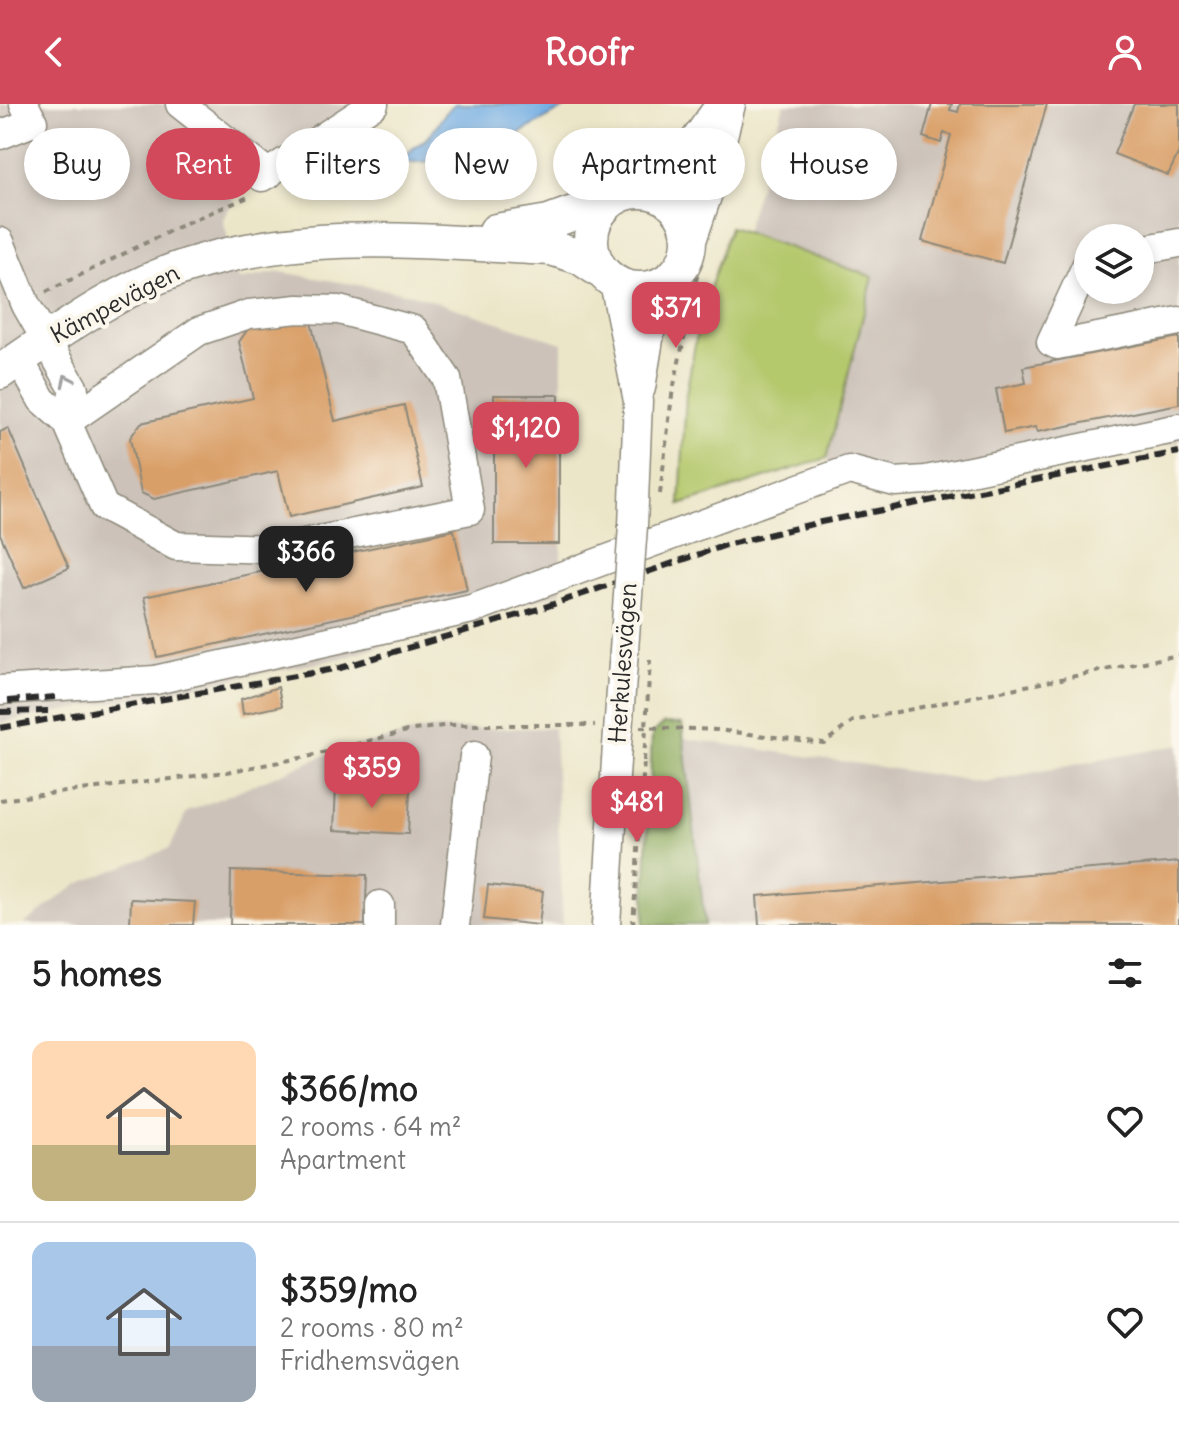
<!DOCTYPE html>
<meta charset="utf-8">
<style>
:root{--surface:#fff;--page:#f6f6f6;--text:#222;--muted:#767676;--line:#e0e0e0;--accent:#d1495b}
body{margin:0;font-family:Delius,sans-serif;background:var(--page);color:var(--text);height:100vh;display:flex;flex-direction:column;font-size:30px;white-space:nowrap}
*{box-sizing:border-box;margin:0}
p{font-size:26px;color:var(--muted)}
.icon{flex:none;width:44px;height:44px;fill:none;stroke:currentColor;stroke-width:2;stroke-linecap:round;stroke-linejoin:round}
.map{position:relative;height:821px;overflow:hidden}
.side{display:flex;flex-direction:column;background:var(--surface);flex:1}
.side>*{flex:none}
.guide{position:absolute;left:24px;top:24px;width:1132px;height:72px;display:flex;gap:16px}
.controls{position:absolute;left:1074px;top:120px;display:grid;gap:16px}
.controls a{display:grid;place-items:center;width:80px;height:80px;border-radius:50%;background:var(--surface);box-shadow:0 4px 12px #0003;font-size:40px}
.price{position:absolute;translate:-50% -68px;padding:0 18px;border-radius:16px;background:var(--accent);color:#fff;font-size:26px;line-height:52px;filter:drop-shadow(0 2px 4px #0008)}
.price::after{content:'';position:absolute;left:50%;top:48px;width:24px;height:18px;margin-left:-12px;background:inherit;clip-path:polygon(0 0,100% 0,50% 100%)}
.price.current{background:#222;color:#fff}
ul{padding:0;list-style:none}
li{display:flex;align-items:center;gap:24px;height:200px;padding:0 32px}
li+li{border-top:2px solid var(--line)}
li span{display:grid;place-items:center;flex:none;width:224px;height:160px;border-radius:16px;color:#555}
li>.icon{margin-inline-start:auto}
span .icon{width:96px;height:96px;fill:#fffc;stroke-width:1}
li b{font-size:34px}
h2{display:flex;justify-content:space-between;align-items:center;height:96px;padding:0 32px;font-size:34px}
.chip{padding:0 28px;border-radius:36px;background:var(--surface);box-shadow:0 4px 12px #0003;font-size:28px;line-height:72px}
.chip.current{background:var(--accent);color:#fff}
header{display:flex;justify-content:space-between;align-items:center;height:104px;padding:0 32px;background:var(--accent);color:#fff;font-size:36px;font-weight:700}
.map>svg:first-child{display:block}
</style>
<header><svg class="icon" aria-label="back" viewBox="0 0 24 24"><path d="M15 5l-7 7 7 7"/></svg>Roofr<svg class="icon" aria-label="person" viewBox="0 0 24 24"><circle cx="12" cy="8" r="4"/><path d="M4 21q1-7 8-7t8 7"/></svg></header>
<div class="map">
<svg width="1179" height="821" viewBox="0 0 1179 821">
<rect width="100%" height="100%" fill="#fbf7ec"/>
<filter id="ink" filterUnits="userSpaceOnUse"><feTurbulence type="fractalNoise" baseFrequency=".0125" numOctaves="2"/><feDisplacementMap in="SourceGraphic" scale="16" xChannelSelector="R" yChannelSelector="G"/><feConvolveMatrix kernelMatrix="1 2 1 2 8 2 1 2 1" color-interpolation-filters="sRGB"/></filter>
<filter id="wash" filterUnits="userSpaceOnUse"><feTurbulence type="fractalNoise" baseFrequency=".006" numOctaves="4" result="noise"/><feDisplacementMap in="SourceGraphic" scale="32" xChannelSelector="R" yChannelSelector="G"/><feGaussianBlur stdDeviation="1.8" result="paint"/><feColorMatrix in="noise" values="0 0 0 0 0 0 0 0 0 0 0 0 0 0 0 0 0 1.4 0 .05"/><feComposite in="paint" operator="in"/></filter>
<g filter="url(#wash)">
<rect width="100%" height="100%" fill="#ece6c9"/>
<path fill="#ccc2b9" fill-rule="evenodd" d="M 0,0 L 353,0 L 248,70 L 223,115 L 238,176 L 280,168 L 412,190 L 562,239 L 561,488 L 343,554 L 0,619 Z
M 784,0 L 1179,0 L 1179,338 L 872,391 L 826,365 L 870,175 L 740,145 ZM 1088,134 L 1140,134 L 1140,186 L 1088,186 Z
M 554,624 L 563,821 L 23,821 L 76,781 L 170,744 L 187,708 L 333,648 L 428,625 Z
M 682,634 L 983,678 L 1179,641 L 1179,821 L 705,821 Z"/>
<path fill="#b4c86c" stroke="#707a4c" stroke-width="2" d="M 730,123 L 873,173 L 827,354 L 680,401 L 686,290 L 699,218 Z"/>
<path fill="#8fac60" stroke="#5d6c46" stroke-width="2" d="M 664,619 L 682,620 L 705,821 L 644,821 L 652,630 Z"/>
<path fill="#73ade3" stroke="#4f6c87" stroke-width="2" d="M 455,0 L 572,0 L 473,55 L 402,59 C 407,45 421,41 430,31 C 440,20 442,9 455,0 Z"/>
<g id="blocks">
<path fill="#d99f68" d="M 932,0 L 952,0 L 950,6 L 958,8 L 960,0 L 1047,0 L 1003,159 L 922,137 L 951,31 L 944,29 L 941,39 L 923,33 Z
M 1134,0 L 1179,0 L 1179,48 L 1168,71 L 1114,50 Z
M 311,218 L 335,317 L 404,301 L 423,383 L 289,413 L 278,367 L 154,395 L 141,389 L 130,334 L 141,319 L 253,294 L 239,238 L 250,222 Z
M 1179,233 L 1179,300 L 1037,328 L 1036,323 L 1004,329 L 996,285 L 1026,279 L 1023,263 Z
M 494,291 L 559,291 L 559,440 L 494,440 Z
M 8,324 L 69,464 L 24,484 L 0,430 L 0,328 Z
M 454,426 L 467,486 L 157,553 L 144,493 Z
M 278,583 L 282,602 L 243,610 L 241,595 Z
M 336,683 L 410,686 L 408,730 L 334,726 Z
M 1179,758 L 1179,821 L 759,821 L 757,792 Z
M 231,767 L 367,771 L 365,821 L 230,821 Z
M 488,781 L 543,787 L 539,821 L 484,815 Z
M 131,795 L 195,798 L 193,821 L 130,821 Z"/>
</g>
</g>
<g filter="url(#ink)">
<use href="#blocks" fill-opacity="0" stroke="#8c887a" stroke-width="2"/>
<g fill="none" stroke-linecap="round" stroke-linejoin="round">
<defs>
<path id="minor" d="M 180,0 L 269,70
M 0,31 L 33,18 L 24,0
M 262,73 L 374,0
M 0,138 L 26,201 L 74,285 L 67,318
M 1140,146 L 1179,139
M 1088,158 L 1051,238 L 1057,241 L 1179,217
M 614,178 L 638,297 L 633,422
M 19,255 L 42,296 L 67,318 L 104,403 L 176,442 L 274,445 L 470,406 L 447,275 L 414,226 L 339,206 L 298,205 L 249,210 L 199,227 L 67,318
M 641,284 L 652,217 L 664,179
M 0,586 L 155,576 L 472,505 L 849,366 L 895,378 L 926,376 L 1179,324
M 380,821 L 380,801
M 455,821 L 474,652
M 606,821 L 616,656"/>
<path id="major" d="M 642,86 L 695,41 L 719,7
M591 136a49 49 0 1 1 98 0a49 49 0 1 1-98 0Z
M 496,127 L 549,118 L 612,95
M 689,136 L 707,83 L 728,0
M 0,268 C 59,228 121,182 190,161 C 308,124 429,138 551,144 L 580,153 L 601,167"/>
</defs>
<use href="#minor" stroke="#8c887a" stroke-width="31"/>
<use href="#major" stroke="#8c887a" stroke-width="37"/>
<path stroke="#8c887a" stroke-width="4" stroke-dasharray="6 6" stroke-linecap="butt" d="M 46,188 L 188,118 L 251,92
M 660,390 L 672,291 L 700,158
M 640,623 L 717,626 L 824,639 L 853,617 L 1179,551
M 0,696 L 227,668 L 311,652 L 407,627 L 450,621 L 595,621
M 633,821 L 644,657"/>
<use href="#minor" stroke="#fff" stroke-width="28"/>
<use href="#major" stroke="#fff" stroke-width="34"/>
<path stroke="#2b2b2b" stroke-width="6" stroke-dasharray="12 6" stroke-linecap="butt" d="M 8,597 L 55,593
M 0,608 L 48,607
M 0,624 L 340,564 L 542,504 L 726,441 L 821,418 L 1179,348"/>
<defs>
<path id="minor-bridge" d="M 616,656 L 633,422"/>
</defs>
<use href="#minor-bridge" stroke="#8c887a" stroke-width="31" stroke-linecap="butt"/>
<path stroke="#8c887a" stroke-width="4" stroke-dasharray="6 6" stroke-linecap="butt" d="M 644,657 L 650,556"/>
<use href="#minor-bridge" stroke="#fff" stroke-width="28"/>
</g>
<defs><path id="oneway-chevron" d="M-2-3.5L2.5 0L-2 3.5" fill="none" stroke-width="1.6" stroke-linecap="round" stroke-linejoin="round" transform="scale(2)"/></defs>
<use stroke="#a0a0a0" href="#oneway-chevron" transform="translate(67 276) rotate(-115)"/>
</g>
<g text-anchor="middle" stroke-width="8" stroke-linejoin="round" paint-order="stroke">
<g font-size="24" fill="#2b2b2b" stroke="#fbf7ec">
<text transform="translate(115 200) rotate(-28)" y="8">Kämpevägen</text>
<text transform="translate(623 559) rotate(-86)" y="8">Herkulesvägen</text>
</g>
</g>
</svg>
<div class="controls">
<a><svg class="icon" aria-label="layers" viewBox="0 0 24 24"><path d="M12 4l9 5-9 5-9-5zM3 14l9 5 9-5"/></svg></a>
</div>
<b class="price" style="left:676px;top:246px">$371</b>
<b class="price" style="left:526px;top:366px">$1,120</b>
<b class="price current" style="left:306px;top:490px">$366</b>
<b class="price" style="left:372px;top:706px">$359</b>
<b class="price" style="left:637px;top:740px">$481</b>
<div class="guide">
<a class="chip">Buy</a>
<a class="chip current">Rent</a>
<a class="chip">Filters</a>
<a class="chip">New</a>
<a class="chip">Apartment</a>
<a class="chip">House</a>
</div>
</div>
<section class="side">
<h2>5 homes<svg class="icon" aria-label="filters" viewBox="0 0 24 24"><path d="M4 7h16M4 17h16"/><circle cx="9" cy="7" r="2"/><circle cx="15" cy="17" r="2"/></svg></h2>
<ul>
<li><span style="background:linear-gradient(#ffd9b3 65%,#c2b280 0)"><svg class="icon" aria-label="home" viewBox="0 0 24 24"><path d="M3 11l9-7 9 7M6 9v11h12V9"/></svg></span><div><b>$366/mo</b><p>2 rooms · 64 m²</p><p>Apartment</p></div><svg class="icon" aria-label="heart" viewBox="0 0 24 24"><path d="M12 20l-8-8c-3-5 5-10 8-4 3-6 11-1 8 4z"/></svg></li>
<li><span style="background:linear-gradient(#a9c7e8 65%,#9aa5b1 0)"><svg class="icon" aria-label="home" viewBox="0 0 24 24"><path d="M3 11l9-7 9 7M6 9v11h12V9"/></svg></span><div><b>$359/mo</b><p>2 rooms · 80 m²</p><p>Fridhemsvägen</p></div><svg class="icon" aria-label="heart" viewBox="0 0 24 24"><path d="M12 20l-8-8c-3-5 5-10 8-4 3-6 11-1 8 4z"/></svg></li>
</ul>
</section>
